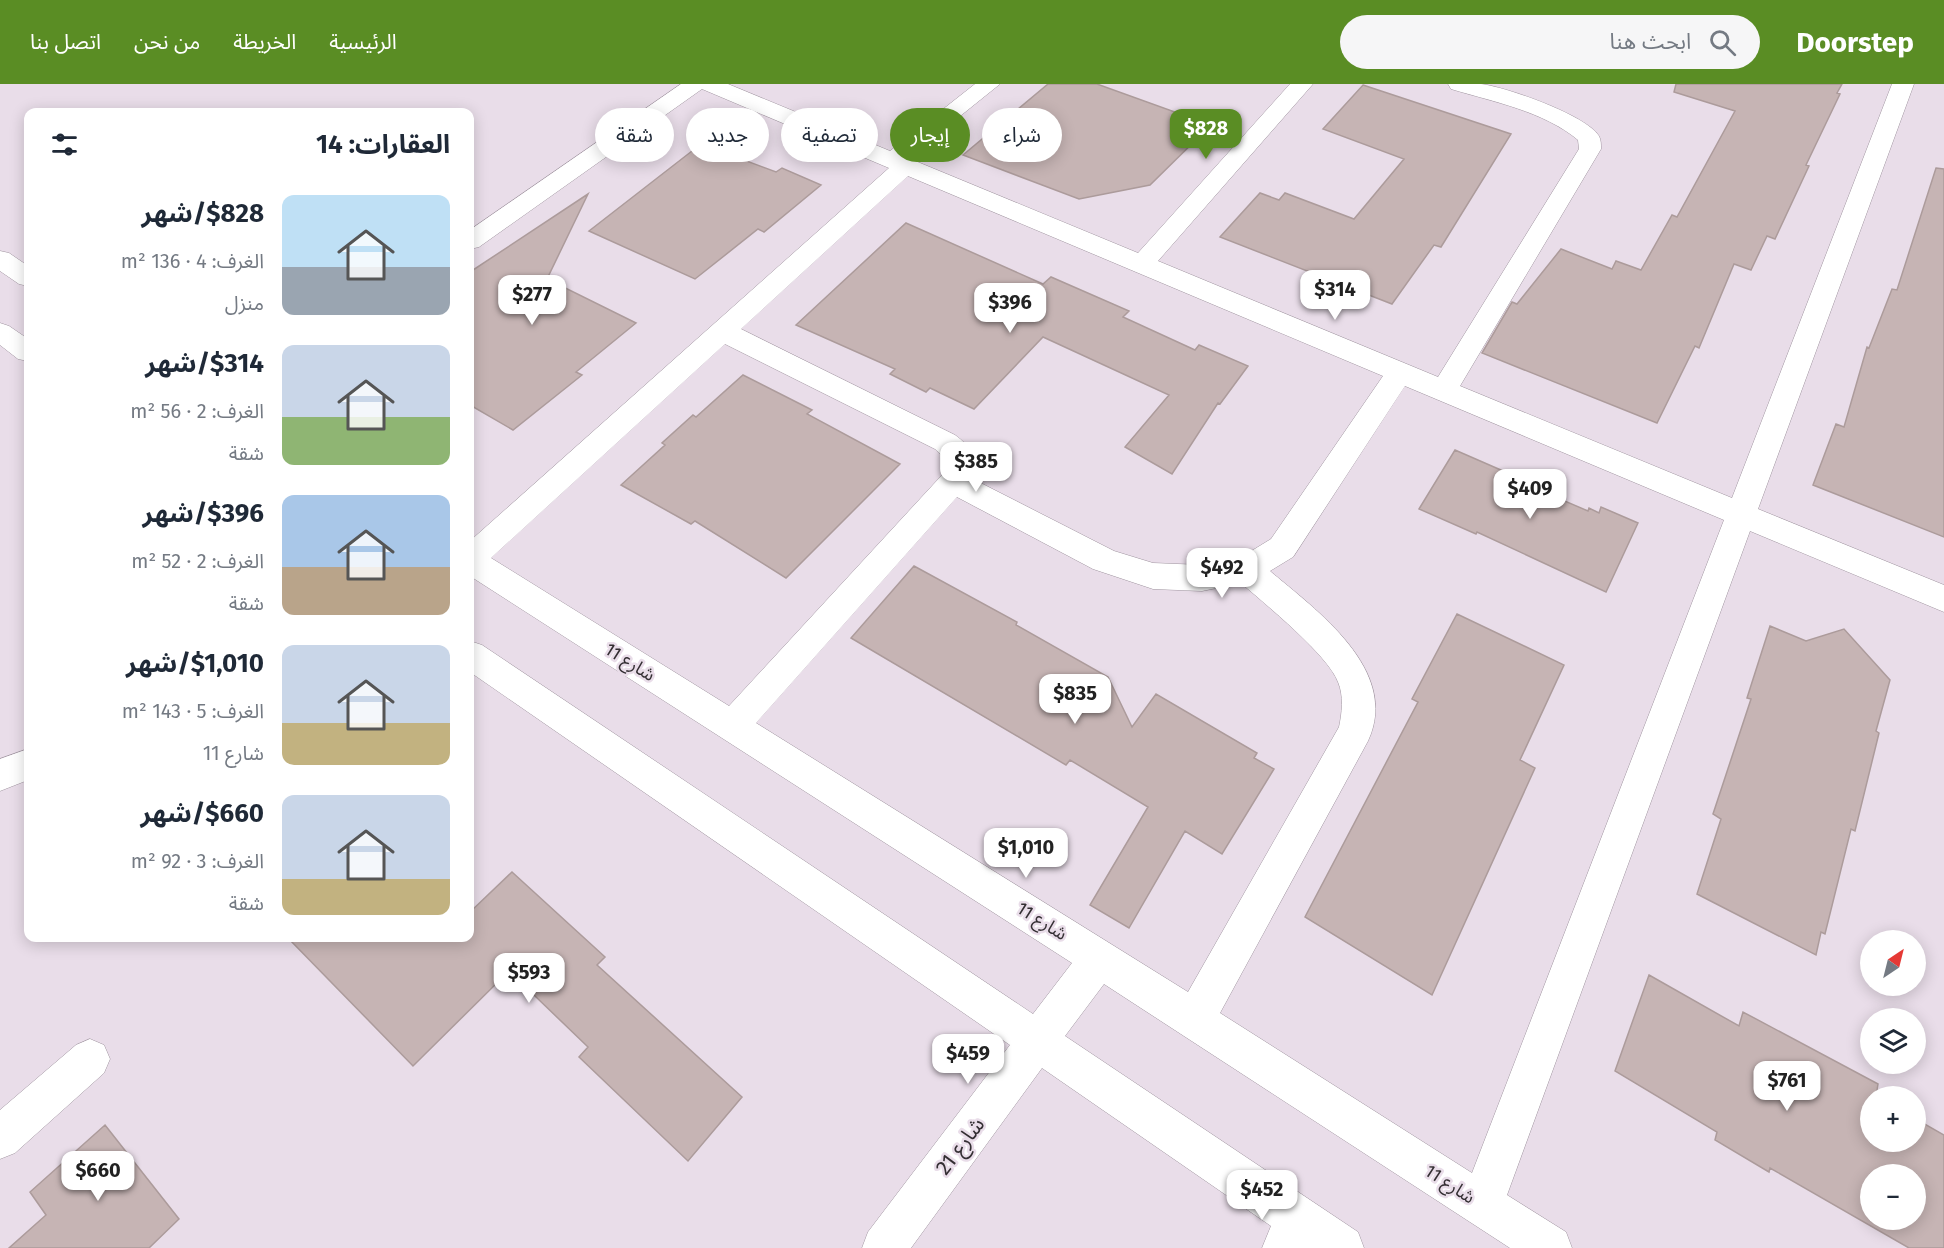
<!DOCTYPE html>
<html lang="ar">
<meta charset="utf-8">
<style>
:root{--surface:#fff;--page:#f6f6f7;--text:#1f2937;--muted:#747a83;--accent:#5a8d24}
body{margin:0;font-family:"Fira Sans","Noto Sans Arabic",sans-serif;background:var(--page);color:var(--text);direction:rtl;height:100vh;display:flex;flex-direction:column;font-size:22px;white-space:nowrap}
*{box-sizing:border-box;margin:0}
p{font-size:20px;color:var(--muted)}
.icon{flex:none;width:33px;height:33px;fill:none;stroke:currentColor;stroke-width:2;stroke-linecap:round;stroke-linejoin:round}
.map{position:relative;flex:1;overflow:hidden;direction:ltr}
.drawer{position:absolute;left:24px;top:24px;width:450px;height:834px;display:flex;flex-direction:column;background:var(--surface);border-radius:12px;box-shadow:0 3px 15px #0003;direction:rtl}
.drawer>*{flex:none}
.banner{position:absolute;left:492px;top:24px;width:570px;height:54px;direction:rtl;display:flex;gap:12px}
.needle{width:39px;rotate:35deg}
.buttons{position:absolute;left:1860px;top:846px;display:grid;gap:12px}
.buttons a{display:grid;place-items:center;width:66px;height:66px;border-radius:50%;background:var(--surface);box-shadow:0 3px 15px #0003;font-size:30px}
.price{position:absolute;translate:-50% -51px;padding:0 14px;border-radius:12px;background:#fff;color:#222;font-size:20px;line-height:39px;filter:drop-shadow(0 2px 3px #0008)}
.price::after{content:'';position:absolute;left:50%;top:36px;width:18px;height:14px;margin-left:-9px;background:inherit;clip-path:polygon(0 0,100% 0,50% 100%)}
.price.current{background:var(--accent);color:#fff}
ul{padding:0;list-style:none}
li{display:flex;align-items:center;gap:18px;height:150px;padding:0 24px}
li span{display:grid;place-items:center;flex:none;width:168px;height:120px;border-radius:12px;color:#555}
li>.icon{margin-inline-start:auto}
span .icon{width:72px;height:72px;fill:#fffc;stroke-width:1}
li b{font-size:26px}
h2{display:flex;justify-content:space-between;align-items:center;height:72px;padding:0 24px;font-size:26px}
.chip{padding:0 21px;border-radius:27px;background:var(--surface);box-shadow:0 3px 15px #0003;font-size:21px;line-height:54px}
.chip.current{background:var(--accent);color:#fff}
header{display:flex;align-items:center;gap:36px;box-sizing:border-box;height:84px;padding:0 30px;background:var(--accent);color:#fff}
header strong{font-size:28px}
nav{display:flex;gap:33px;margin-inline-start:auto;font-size:21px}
.search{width:420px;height:54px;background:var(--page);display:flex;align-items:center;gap:15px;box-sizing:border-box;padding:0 21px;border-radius:33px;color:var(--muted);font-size:22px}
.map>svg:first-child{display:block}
</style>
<header>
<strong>Doorstep</strong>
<div class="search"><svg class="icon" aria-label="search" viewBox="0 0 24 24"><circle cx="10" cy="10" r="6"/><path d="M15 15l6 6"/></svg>ابحث هنا</div>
<nav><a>الرئيسية</a><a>الخريطة</a><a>من نحن</a><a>اتصل بنا</a></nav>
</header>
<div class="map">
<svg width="1944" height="1164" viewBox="0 0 1944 1164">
<rect width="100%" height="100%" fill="#e9dde9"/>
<path fill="#c6b4b4" stroke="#ac9b9b" stroke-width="1.5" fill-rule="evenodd" d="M 1048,0 L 1097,0 L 1211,41 L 1150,101 L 1079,115 L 963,71 Z
M 1676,0 L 1842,0 L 1837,9 L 1840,10 L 1806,81 L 1809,82 L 1775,155 L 1767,152 L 1751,186 L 1734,180 L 1699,264 L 1695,262 L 1657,339 L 1482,269 L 1512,218 L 1517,220 L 1561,165 L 1612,185 L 1616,177 L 1641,186 L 1672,131 L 1677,133 L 1735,27 L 1674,8 Z
M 1363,1 L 1511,50 L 1441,163 L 1434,161 L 1392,220 L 1220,153 L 1260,109 L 1279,116 L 1285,109 L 1354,135 L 1404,75 L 1323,45 Z
M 701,60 L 776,88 L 782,84 L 821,101 L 764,148 L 758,145 L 695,195 L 589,147 Z
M 1936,84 L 1944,85 L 1944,453 L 1813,401 L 1836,340 L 1844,343 L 1867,263 L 1869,264 L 1892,205 L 1897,206 Z
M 588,110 L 547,195 L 636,239 L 576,288 L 582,291 L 513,346 L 470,321 L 470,188 Z
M 906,139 L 1043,200 L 1051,193 L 1129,227 L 1123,233 L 1195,266 L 1199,261 L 1248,282 L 1220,320 L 1218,319 L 1172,390 L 1125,363 L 1169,311 L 1043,253 L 974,325 L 930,304 L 926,308 L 890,290 L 895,285 L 796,241 Z
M 743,291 L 812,326 L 807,330 L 900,380 L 786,494 L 695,437 L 691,440 L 621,401 L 665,361 L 662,359 L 693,331 L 696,333 Z
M 1455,366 L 1510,390 L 1509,393 L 1588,427 L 1589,424 L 1599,429 L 1601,423 L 1638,439 L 1606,508 L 1477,448 L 1476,450 L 1419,425 Z
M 914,482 L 1017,538 L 1016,541 L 1108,593 L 1132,643 L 1156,610 L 1257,669 L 1254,674 L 1274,685 L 1222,770 L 1185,747 L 1129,844 L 1090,821 L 1148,723 L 1070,676 L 1066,681 L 851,554 Z
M 1457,530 L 1564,581 L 1520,676 L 1535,684 L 1432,911 L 1305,833 L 1418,618 L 1412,615 Z
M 1770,542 L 1806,557 L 1844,545 L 1890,596 L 1876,647 L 1879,649 L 1855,747 L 1851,745 L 1825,850 L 1821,848 L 1816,871 L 1697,810 L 1721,735 L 1713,730 L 1751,615 L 1747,614 Z
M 512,788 L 605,873 L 597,881 L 742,1013 L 688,1077 L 579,973 L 588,963 L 509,887 L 413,982 L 288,854 L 470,854 L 470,828 Z
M 1649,891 L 1739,942 L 1743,928 L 1878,1000 L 1876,1012 L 1870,1012 L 1870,1058 L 1916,1058 L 1916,1035 L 1944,1051 L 1944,1164 L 1909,1164 L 1770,1084 L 1769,1088 L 1715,1056 L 1717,1048 L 1615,987 ZM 1870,1090 L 1916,1090 L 1916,1136 L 1870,1136 Z
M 105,1041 L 179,1135 L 149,1164 L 9,1164 L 46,1131 L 30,1108 Z"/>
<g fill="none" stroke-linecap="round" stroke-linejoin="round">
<defs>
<path id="minor" d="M 681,0 L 728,0 L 890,67 L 975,0 L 1000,0 L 908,74 L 1138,169 L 1290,0 L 1313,0 L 1158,177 L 1438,293 L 1579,65 L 1578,56 C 1543,27 1494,18 1451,5 L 1448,0 C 1459,0 1470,0 1481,0 C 1506,3 1586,31 1599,52 C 1601,56 1601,60 1601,65 L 1460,302 L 1732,414 L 1892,0 L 1914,0 L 1758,425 L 1944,501 L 1944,528 L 1750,447 L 1507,1111 L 1566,1148 L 1572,1164 L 1510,1164 L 1104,900 L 1065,952 L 1358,1148 L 1364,1164 L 1262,1164 L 1271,1142 L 1042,984 L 911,1164 L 862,1164 L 868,1148 L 1010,961 L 470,588 L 470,557 L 482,561 L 1033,930 L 1072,879 L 470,492 L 470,457 L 889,84 L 702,5 L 479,163 L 470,165 L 470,146 ZM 908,92 L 1383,292 L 1271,455 L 1240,474 L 1202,481 L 1153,479 L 1114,467 L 971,394 C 980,375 970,362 955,351 L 741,245 ZM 725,260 L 935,365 C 944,373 951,379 943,390 L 729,622 L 491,474 ZM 1405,302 L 1724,436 L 1472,1089 L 1220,929 L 1368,657 C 1401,586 1316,526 1270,487 L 1293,473 ZM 957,413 L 1093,485 L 1153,505 L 1202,507 L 1241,499 C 1265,520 1328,571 1338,598 C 1344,612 1342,629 1339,643 L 1188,908 L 756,639 Z
M 0,167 L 9,169 L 28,182 L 28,202 L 19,200 L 0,187 Z
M 0,239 L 9,242 L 28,255 L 28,277 L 18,275 L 0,261 Z
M 28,665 L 28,696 L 0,707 L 0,675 Z
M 90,955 L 104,961 L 110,975 L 104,989 L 15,1069 L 0,1075 L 0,1026 L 76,961 Z"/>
</defs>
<use href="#minor" stroke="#a095a0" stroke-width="1"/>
<use href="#minor" fill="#fff" fill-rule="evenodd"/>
</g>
<g text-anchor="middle" stroke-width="5" stroke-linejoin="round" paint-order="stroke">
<g font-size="18" fill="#342f33" stroke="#e9dde9">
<text transform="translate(630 578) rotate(32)" y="6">شارع 11</text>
<text transform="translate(1042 837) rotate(32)" y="6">شارع 11</text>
<text transform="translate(1450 1100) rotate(33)" y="6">شارع 11</text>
</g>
<g font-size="21" fill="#342f33" stroke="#e9dde9">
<text transform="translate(960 1062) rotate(-53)" y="7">شارع 21</text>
</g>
</g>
</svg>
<div class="buttons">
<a><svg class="needle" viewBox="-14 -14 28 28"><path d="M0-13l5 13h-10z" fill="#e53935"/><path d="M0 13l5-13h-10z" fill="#747a83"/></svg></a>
<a><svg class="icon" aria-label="layers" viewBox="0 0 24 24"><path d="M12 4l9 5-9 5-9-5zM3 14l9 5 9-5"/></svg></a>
<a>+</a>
<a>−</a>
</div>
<b class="price current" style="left:1206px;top:76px">$828</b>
<b class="price" style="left:1335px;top:237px">$314</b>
<b class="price" style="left:532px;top:242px">$277</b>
<b class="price" style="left:1010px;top:250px">$396</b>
<b class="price" style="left:976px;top:409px">$385</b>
<b class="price" style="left:1530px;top:436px">$409</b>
<b class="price" style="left:1222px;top:515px">$492</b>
<b class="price" style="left:1075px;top:641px">$835</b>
<b class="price" style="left:1026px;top:795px">$1,010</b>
<b class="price" style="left:529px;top:920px">$593</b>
<b class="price" style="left:968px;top:1001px">$459</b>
<b class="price" style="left:1787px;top:1028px">$761</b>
<b class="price" style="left:98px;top:1118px">$660</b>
<b class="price" style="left:1262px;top:1137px">$452</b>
<div class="banner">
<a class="chip">شراء</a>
<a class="chip current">إيجار</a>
<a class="chip">تصفية</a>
<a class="chip">جديد</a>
<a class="chip">شقة</a>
</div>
<section class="drawer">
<h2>العقارات: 14<svg class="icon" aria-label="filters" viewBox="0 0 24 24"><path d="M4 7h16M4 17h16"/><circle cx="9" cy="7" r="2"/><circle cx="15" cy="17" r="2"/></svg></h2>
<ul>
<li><span style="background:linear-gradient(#bfe0f5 60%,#9aa5b1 0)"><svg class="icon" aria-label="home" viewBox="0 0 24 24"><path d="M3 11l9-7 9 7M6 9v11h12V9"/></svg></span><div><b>$828/شهر</b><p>الغرف: 4 · 136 m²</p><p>منزل</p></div></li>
<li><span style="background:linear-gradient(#c9d6e8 60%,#8fb573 0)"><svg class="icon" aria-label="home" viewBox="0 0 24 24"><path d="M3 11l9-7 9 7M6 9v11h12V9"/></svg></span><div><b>$314/شهر</b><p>الغرف: 2 · 56 m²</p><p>شقة</p></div></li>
<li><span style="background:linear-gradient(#a9c7e8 60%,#b9a48a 0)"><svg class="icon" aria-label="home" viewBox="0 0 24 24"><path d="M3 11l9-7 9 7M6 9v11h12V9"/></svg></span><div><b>$396/شهر</b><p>الغرف: 2 · 52 m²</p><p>شقة</p></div></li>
<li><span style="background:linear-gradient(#c9d6e8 65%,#c2b280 0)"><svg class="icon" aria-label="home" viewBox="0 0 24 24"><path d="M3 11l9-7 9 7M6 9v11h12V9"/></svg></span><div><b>$1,010/شهر</b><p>الغرف: 5 · 143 m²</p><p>شارع 11</p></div></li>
<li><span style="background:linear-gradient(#c9d6e8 70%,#c2b280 0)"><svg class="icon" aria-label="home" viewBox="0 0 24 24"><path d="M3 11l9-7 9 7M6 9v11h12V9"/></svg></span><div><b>$660/شهر</b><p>الغرف: 3 · 92 m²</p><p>شقة</p></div></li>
</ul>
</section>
</div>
